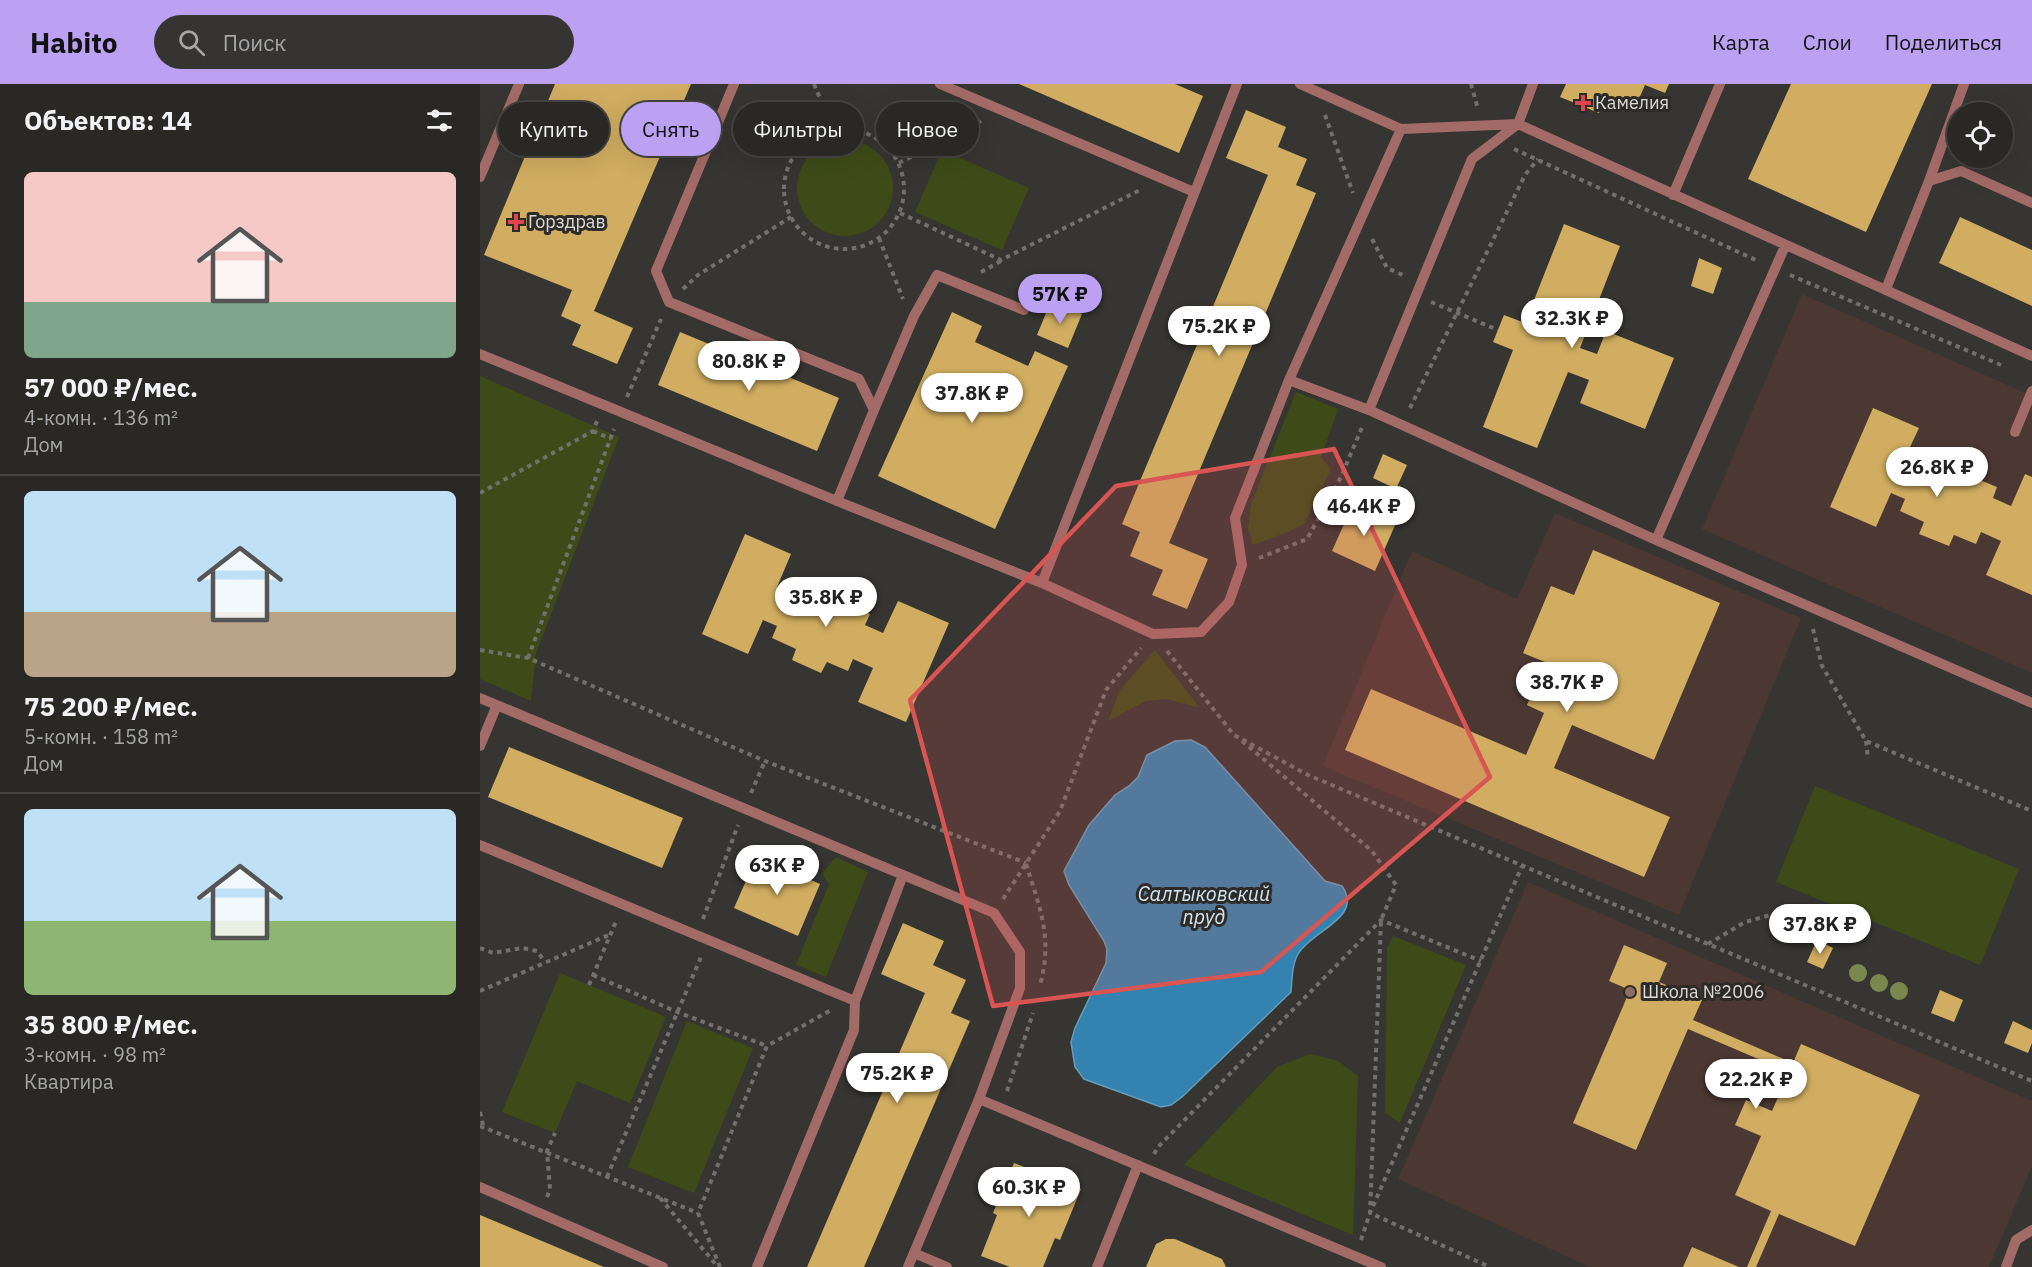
<!DOCTYPE html>
<html lang="ru">
<meta charset="utf-8">
<style>
:root{--surface:#292825;--page:#353432;--text:#f1f3f6;--muted:#a5a6a7;--line:#454442;--accent:#bca0f2}
body{margin:0;font-family:"IBM Plex Sans",sans-serif;background:var(--page);color:var(--text);height:100vh;display:flex;flex-direction:column;font-size:22px;white-space:nowrap}
*{box-sizing:border-box;margin:0}
p{font-size:20px;color:var(--muted)}
.icon{flex:none;width:33px;height:33px;fill:none;stroke:currentColor;stroke-width:2;stroke-linecap:round;stroke-linejoin:round}
.map{position:relative;flex:1;overflow:hidden}
.sheet{display:flex;flex-direction:column;background:var(--surface);width:480px}
.sheet>*{flex:none}
.hud{position:absolute;left:18px;top:18px;width:570px;height:54px;display:flex;gap:12px}
.tools{position:absolute;left:1467px;top:18px;display:grid;gap:12px}
.tools a{display:grid;place-items:center;width:66px;height:66px;border-radius:50%;background:var(--surface);box-shadow:0 6px 24px #0002,0 0 0 2px var(--line);font-size:30px}
.price{position:absolute;translate:-50% -51px;padding:0 14px;border-radius:21px;background:#fff;color:#222;font-size:20px;line-height:39px;filter:drop-shadow(0 2px 3px #0008)}
.price::after{content:'';position:absolute;left:50%;top:36px;width:18px;height:14px;margin-left:-9px;background:inherit;clip-path:polygon(0 0,100% 0,50% 100%)}
.price.selected{background:var(--accent);color:#111}
ul{padding:0;list-style:none}
li{display:grid;align-content:center;gap:12px;height:318px;padding:0 24px}
li+li{border-top:2px solid var(--line)}
li span{display:grid;place-items:center;height:186px;border-radius:9px;color:#555}
li>.icon{margin-inline-start:auto}
span .icon{width:108px;height:108px;fill:#fffc;stroke-width:1}
li b{font-size:26px}
h2{display:flex;justify-content:space-between;align-items:center;height:72px;padding:0 24px;font-size:26px}
.pill{padding:0 21px;border-radius:27px;background:var(--surface);box-shadow:0 6px 24px #0002,0 0 0 2px var(--line);font-size:21px;line-height:54px}
.pill.selected{background:var(--accent);color:#111}
header{display:flex;align-items:center;gap:36px;box-sizing:border-box;height:84px;padding:0 30px;background:var(--accent);color:#111}
header strong{font-size:28px}
nav{display:flex;gap:33px;margin-inline-start:auto;font-size:21px}
.search{width:420px;height:54px;background:var(--page);display:flex;align-items:center;gap:15px;box-sizing:border-box;padding:0 21px;border-radius:33px;color:var(--muted);font-size:22px}
main{display:flex;flex:1;min-height:0}
.map>svg:first-child{display:block}
</style>
<header>
<strong>Habito</strong>
<div class="search"><svg class="icon" aria-label="search" viewBox="0 0 24 24"><circle cx="10" cy="10" r="6"/><path d="M15 15l6 6"/></svg>Поиск</div>
<nav><a>Карта</a><a>Слои</a><a>Поделиться</a></nav>
</header>
<main>
<section class="sheet">
<h2>Объектов: 14<svg class="icon" aria-label="filters" viewBox="0 0 24 24"><path d="M4 7h16M4 17h16"/><circle cx="9" cy="7" r="2"/><circle cx="15" cy="17" r="2"/></svg></h2>
<ul>
<li><span style="background:linear-gradient(#f6c9c9 70%,#7fa58c 0)"><svg class="icon" aria-label="home" viewBox="0 0 24 24"><path d="M3 11l9-7 9 7M6 9v11h12V9"/></svg></span><div><b>57 000 ₽/мес.</b><p>4-комн. · 136 m²</p><p>Дом</p></div></li>
<li><span style="background:linear-gradient(#bfe0f5 65%,#b9a48a 0)"><svg class="icon" aria-label="home" viewBox="0 0 24 24"><path d="M3 11l9-7 9 7M6 9v11h12V9"/></svg></span><div><b>75 200 ₽/мес.</b><p>5-комн. · 158 m²</p><p>Дом</p></div></li>
<li><span style="background:linear-gradient(#bfe0f5 60%,#8fb573 0)"><svg class="icon" aria-label="home" viewBox="0 0 24 24"><path d="M3 11l9-7 9 7M6 9v11h12V9"/></svg></span><div><b>35 800 ₽/мес.</b><p>3-комн. · 98 m²</p><p>Квартира</p></div></li>
</ul>
</section>
<div class="map">
<svg width="1552" height="1183" viewBox="0 0 1552 1183">
<rect width="100%" height="100%" fill="#373531"/>
<path fill="#4b3832" d="M 1322,210 L 1552,312 L 1552,589 L 1222,445 Z
M 1075,429 L 1321,534 L 1199,831 L 843,682 L 932,467 L 1037,515 Z
M 1048,798 L 1552,1017 L 1552,1082 L 1509,1183 L 1110,1183 L 918,1095 Z"/>
<path fill="#3e4b18" d="M317 104a48 48 0 1 1 96 0a48 48 0 1 1-96 0Z
M 462,66 L 549,104 L 522,166 L 435,128 Z
M 0,292 L 139,353 L 56,569 L 51,617 L 0,595 Z
M 816,308 L 858,325 L 841,373 L 851,385 L 825,439 L 808,448 L 773,461 L 768,444 L 771,420 Z
M 675,566 L 720,624 L 687,615 L 666,617 L 628,637 L 640,606 Z
M 1335,702 L 1539,785 L 1500,881 L 1296,798 Z
M 356,773 L 388,788 L 346,893 L 316,881 L 349,800 L 342,790 Z
M 913,852 L 986,881 L 920,1039 L 905,1029 L 907,864 Z
M 80,889 L 186,933 L 150,1019 L 97,997 L 75,1049 L 22,1028 Z
M 207,937 L 273,964 L 214,1109 L 148,1083 Z
M 830,970 L 858,977 L 878,992 L 873,1151 L 704,1081 L 797,983 Z"/>
<path fill="#3382af" stroke="#669dbb" stroke-width="1.5" d="M 711,656 L 725,663 L 845,797 L 862,802 C 884,834 832,846 818,870 C 812,881 812,895 811,908 L 702,1013 L 691,1021 L 681,1023 L 604,995 L 595,983 L 591,958 L 595,944 L 626,879 L 627,865 L 624,857 L 589,801 L 584,787 L 609,741 L 635,711 L 649,702 L 658,693 L 667,671 L 695,657 Z"/>
<path fill="#d0ad61" d="M 75,0 L 211,0 L 114,227 L 153,244 L 137,280 L 92,261 L 101,241 L 81,232 L 92,206 L 4,171 Z
M 539,0 L 695,0 L 723,12 L 699,69 Z
M 1086,0 L 1189,0 L 1185,9 L 1165,1 L 1155,24 L 1126,11 L 1119,29 L 1080,13 Z
M 1311,0 L 1452,0 L 1386,148 L 1268,95 Z
M 766,26 L 806,43 L 798,63 L 827,75 L 816,101 L 836,109 L 689,459 L 728,475 L 707,525 L 672,511 L 683,486 L 650,472 L 660,448 L 642,440 L 788,91 L 746,74 Z
M 1480,133 L 1552,166 L 1552,222 L 1459,179 Z
M 1084,140 L 1140,162 L 1100,264 L 1117,270 L 1126,247 L 1194,274 L 1165,345 L 1100,319 L 1109,296 L 1088,288 L 1057,364 L 1003,343 L 1033,266 L 1013,258 L 1024,231 L 1045,239 Z
M 1219,174 L 1242,184 L 1233,210 L 1211,202 Z
M 571,217 L 602,230 L 588,264 L 557,251 Z
M 472,228 L 502,242 L 495,258 L 548,282 L 555,267 L 588,282 L 515,445 L 398,392 Z
M 200,248 L 359,314 L 337,367 L 178,301 Z
M 1393,324 L 1439,344 L 1424,376 L 1440,382 L 1444,372 L 1469,382 L 1473,374 L 1499,386 L 1495,394 L 1517,403 L 1513,414 L 1531,422 L 1545,390 L 1552,393 L 1552,511 L 1506,491 L 1521,457 L 1501,448 L 1496,460 L 1474,451 L 1469,462 L 1439,450 L 1444,438 L 1420,427 L 1425,415 L 1411,409 L 1396,443 L 1350,423 Z
M 903,370 L 927,381 L 916,405 L 893,394 Z
M 873,420 L 916,439 L 895,487 L 852,467 Z
M 265,450 L 311,470 L 297,503 L 312,510 L 317,498 L 342,509 L 345,501 L 371,513 L 368,521 L 390,530 L 385,541 L 403,549 L 418,517 L 469,539 L 426,638 L 378,618 L 393,584 L 373,575 L 368,587 L 347,578 L 341,589 L 312,576 L 316,565 L 292,554 L 297,542 L 283,536 L 268,570 L 222,550 Z
M 1113,466 L 1240,519 L 1174,676 L 1092,641 L 1074,684 L 1190,733 L 1164,793 L 865,666 L 891,605 L 1046,671 L 1064,629 L 1047,621 L 1065,578 L 1043,569 L 1071,502 L 1094,511 Z
M 29,663 L 203,734 L 182,784 L 8,713 Z
M 277,772 L 340,800 L 318,852 L 254,824 Z
M 423,839 L 464,857 L 453,881 L 486,896 L 471,929 L 490,937 L 384,1183 L 327,1183 L 445,909 L 401,890 Z
M 1337,856 L 1353,864 L 1343,885 L 1327,878 Z
M 1144,861 L 1187,879 L 1179,898 L 1222,916 L 1213,936 L 1313,979 L 1321,960 L 1440,1011 L 1375,1162 L 1299,1130 L 1276,1183 L 1267,1183 L 1291,1127 L 1255,1111 L 1281,1052 L 1255,1041 L 1266,1016 L 1292,1027 L 1309,988 L 1208,945 L 1156,1066 L 1093,1039 L 1150,906 L 1129,897 Z
M 1460,906 L 1483,916 L 1474,938 L 1451,929 Z
M 1533,937 L 1552,946 L 1552,959 L 1548,969 L 1524,959 Z
M 534,1079 L 601,1105 L 580,1156 L 575,1154 L 563,1183 L 530,1183 L 501,1172 L 517,1131 L 513,1129 Z
M 0,1131 L 124,1183 L 0,1183 Z
M 686,1155 L 695,1155 L 742,1175 L 746,1183 L 666,1183 L 676,1160 Z
M 1212,1163 L 1259,1183 L 1203,1183 Z"/>
<g fill="none" stroke-linecap="round" stroke-linejoin="round">
<path stroke="#72706d" stroke-width="4" stroke-dasharray="4.5 4.5" stroke-linecap="butt" d="M 334,0 L 353,46
M 991,0 L 998,25
M 845,31 L 873,109
M304 105a60 60 0 1 1 120 0a60 60 0 1 1-120 0Z
M 252,50 L 313,73
M 1034,65 L 1278,177
M 419,79 L 501,37
M 420,129 L 521,176 L 662,105
M 399,154 L 423,215
M 892,155 L 907,184 L 925,192
M 501,188 L 521,177
M 1310,191 L 1521,281
M 203,205 L 218,191 L 311,133
M 951,218 L 1018,246
M 147,313 L 181,235
M 930,324 L 1045,91 L 1058,75
M 113,347 L 131,355
M 0,409 L 113,347 L 117,337
M 779,474 L 827,455 L 861,393 L 883,341
M 1333,545 L 1342,582 L 1386,657 L 1552,727
M 0,566 L 48,574 L 285,677 L 546,779
M 687,567 L 754,651 L 828,691 L 1552,997
M 48,574 L 134,345
M 762,657 L 892,767 L 916,801 L 901,836 L 890,1129 L 1010,1183
M 1386,657 L 1388,675
M 271,709 L 285,677
M 546,780 C 560,824 573,854 560,901
M 523,815 L 580,727 L 626,606 L 661,564
M 223,835 L 258,741
M 1228,860 L 1265,838 L 1327,821
M 0,864 L 13,869 L 42,864 L 57,867 L 65,878
M 113,891 L 197,928 L 287,962
M 109,901 L 137,835
M 0,907 L 131,850
M 527,1007 L 553,929
M 0,1028 L 3,1041
M 0,1042 L 218,1129
M 674,1070 L 678,1063 L 901,836 L 1001,877
M 127,1093 L 221,873
M 67,1113 L 70,1106 L 67,1067 L 75,1049
M 180,1114 L 238,1183
M 881,1156 L 890,1129 L 1042,782
M 240,1183 L 218,1129 L 287,962 L 351,926"/>
<path stroke="#a36b67" stroke-width="10" d="M 254,0 L 176,187 L 189,218 L 379,295 L 394,326 L 357,417
M 460,0 L 714,108
M 820,0 L 921,45 L 1038,40 L 1552,272
M 921,45 L 809,296 L 889,326 L 1176,456 L 1552,619
M 0,93 L 39,0
M 1449,97 L 1484,0
M 1193,111 L 1240,0
M 1406,205 L 1449,97 L 1481,87 L 1552,119
M 0,270 L 357,417 L 562,499 L 673,550 L 721,548 L 749,518 L 762,481 L 755,434 L 809,296
M 394,326 L 434,232 L 457,191 L 544,226
M 889,326 L 992,75 L 1038,40 L 1053,0
M 1535,348 L 1552,307
M 1176,456 L 1305,162
M 562,499 L 757,0
M 0,614 L 514,829 L 540,868 L 540,904 L 499,1015 L 428,1183
M 0,662 L 17,621
M 0,761 L 375,917
M 499,1015 L 901,1183
M 0,1103 L 183,1183
M 434,1169 L 467,1183
M 277,1183 L 374,946 L 375,917 L 423,791
M 617,1183 L 658,1081
M 1526,1183 L 1536,1156 L 1552,1146"/>
</g>
<g fill="#7a884e">
<circle cx="1378" cy="889" r="9"/>
<circle cx="1399" cy="899" r="9"/>
<circle cx="1419" cy="907" r="9"/>
</g>
<path fill="#d85554" fill-opacity="0.2" stroke="#d85554" stroke-width="4.5" stroke-linejoin="round" d="M 854,365 L 1010,693 L 781,888 L 513,922 L 430,616 L 636,402 Z"/>
<g fill="#e0444e" stroke="#2d2b27" stroke-width="2">
<path d="M1100 10h6v6h6v6h-6v6h-6v-6h-6v-6h6z"/>
<path d="M33 129h6v6h6v6h-6v6h-6v-6h-6v-6h6z"/>
</g>
<circle fill="#8d6e63" stroke="#2d2b27" stroke-width="2" cx="1150" cy="908" r="6"/>
<g text-anchor="middle" stroke-width="6" stroke-linejoin="round" paint-order="stroke">
<g font-size="18" fill="#dcdbd8" stroke="#2d2b27" text-anchor="start">
<text x="1115" y="25">Камелия</text>
<text x="48" y="144">Горздрав</text>
<text x="1162" y="914">Школа №2006</text>
</g>
<g font-size="20" font-style="italic" fill="#d2e5f2" stroke="#2d2b27">
<text x="724" y="817">Салтыковский<tspan x="724" dy="23">пруд</tspan></text>
</g>
</g>
</svg>
<div class="tools">
<a><svg class="icon" aria-label="locate" viewBox="0 0 24 24"><circle cx="12" cy="12" r="6"/><path d="M12 2v4M12 18v4M2 12h4M18 12h4"/></svg></a>
</div>
<b class="price selected" style="left:580px;top:241px">57K ₽</b>
<b class="price" style="left:1092px;top:265px">32.3K ₽</b>
<b class="price" style="left:739px;top:273px">75.2K ₽</b>
<b class="price" style="left:269px;top:308px">80.8K ₽</b>
<b class="price" style="left:492px;top:340px">37.8K ₽</b>
<b class="price" style="left:1457px;top:414px">26.8K ₽</b>
<b class="price" style="left:884px;top:453px">46.4K ₽</b>
<b class="price" style="left:346px;top:544px">35.8K ₽</b>
<b class="price" style="left:1087px;top:629px">38.7K ₽</b>
<b class="price" style="left:297px;top:812px">63K ₽</b>
<b class="price" style="left:1340px;top:871px">37.8K ₽</b>
<b class="price" style="left:417px;top:1020px">75.2K ₽</b>
<b class="price" style="left:1276px;top:1026px">22.2K ₽</b>
<b class="price" style="left:549px;top:1134px">60.3K ₽</b>
<div class="hud">
<a class="pill">Купить</a>
<a class="pill selected">Снять</a>
<a class="pill">Фильтры</a>
<a class="pill">Новое</a>
</div>
</div>
</main>
